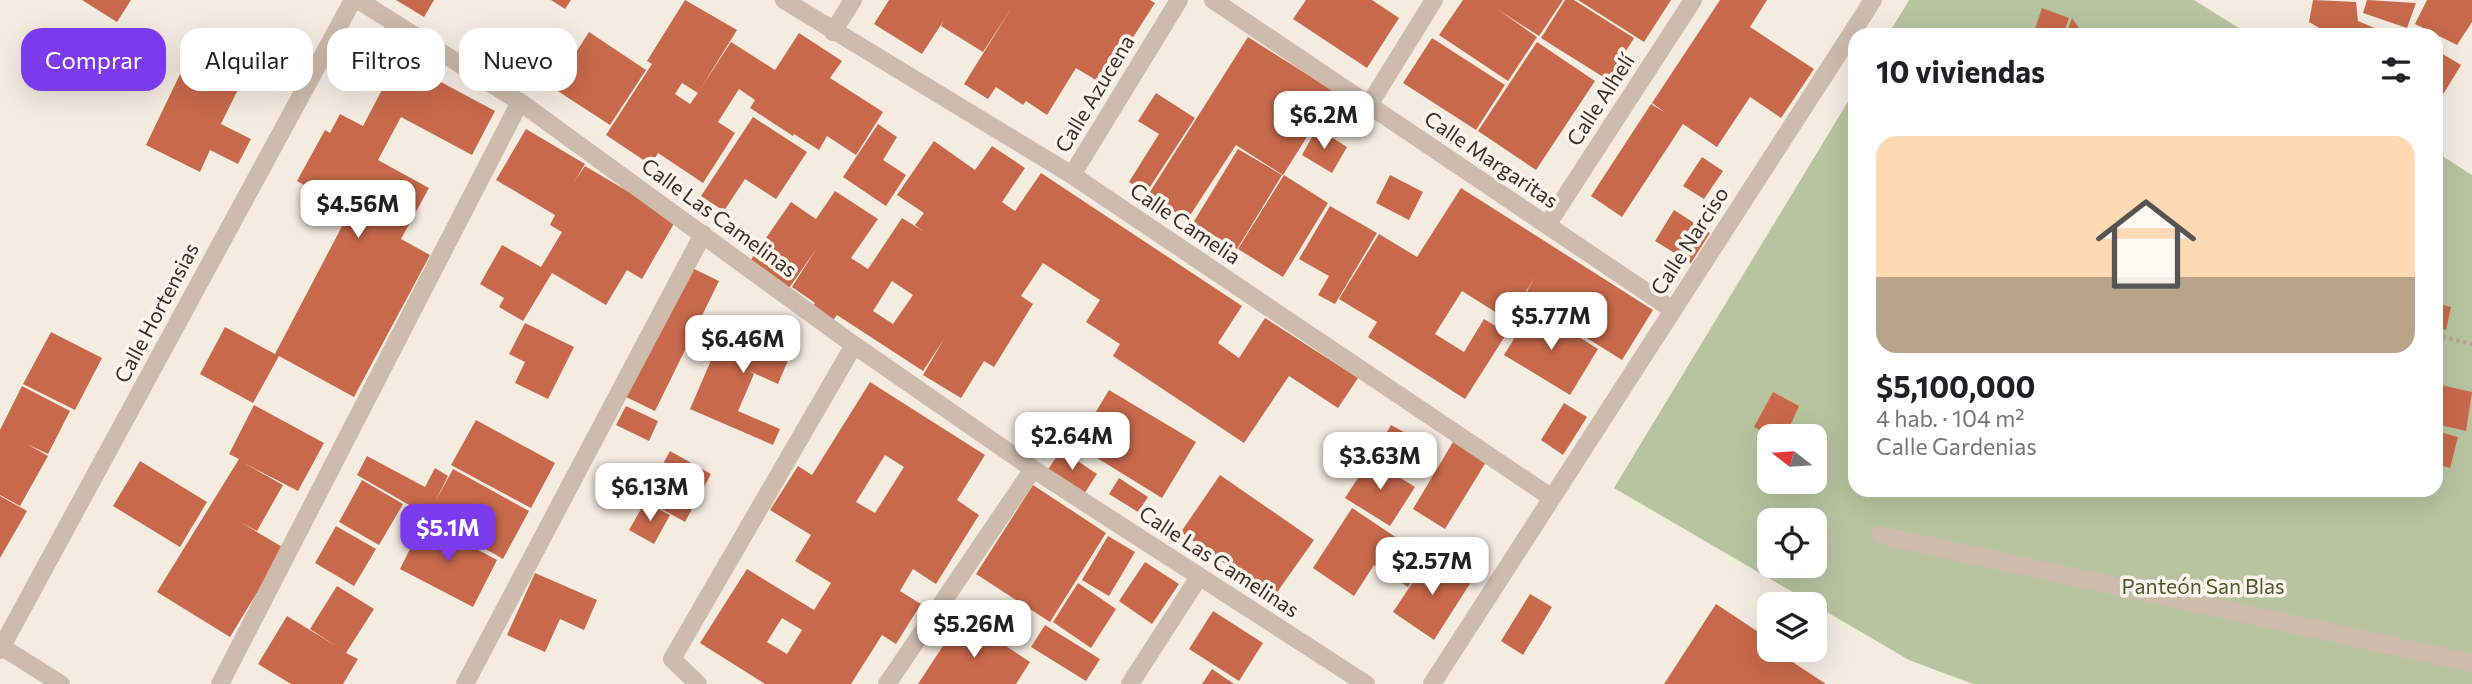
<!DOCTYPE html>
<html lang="es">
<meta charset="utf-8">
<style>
:root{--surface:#fff;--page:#f6f6f6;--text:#202124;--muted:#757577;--accent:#7c3aed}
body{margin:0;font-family:Commissioner,sans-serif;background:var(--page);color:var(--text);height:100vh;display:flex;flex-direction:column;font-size:26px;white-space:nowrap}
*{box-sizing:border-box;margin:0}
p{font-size:23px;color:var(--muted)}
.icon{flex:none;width:38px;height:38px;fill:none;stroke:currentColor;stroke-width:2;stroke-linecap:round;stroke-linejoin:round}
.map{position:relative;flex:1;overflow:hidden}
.drawer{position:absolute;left:1848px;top:28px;width:595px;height:469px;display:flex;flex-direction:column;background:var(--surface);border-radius:21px;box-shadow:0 7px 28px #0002}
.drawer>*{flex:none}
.top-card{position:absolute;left:21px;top:28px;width:665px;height:63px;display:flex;gap:14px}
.needle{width:46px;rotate:287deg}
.fabs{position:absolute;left:1757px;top:424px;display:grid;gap:14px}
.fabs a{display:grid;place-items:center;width:70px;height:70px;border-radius:14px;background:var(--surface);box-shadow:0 7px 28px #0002;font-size:35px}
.price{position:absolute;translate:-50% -60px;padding:0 16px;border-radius:14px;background:#fff;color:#222;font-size:23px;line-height:46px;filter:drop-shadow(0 2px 4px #0008)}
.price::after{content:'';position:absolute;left:50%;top:42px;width:21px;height:16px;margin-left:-10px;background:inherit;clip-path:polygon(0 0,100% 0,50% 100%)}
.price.active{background:var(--accent);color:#fff}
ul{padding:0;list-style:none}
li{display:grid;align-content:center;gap:14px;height:371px;padding:0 28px}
li span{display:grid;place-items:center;height:217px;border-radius:21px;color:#555}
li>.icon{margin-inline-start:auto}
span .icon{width:126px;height:126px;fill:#fffc;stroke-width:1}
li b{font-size:30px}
h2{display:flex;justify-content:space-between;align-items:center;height:84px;padding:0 28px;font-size:30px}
.tag{padding:0 24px;border-radius:21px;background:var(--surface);box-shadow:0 7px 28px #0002;font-size:24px;line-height:63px}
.tag.active{background:var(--accent);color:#fff}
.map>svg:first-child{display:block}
</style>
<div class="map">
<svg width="2472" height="684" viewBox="0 0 2472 684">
<rect width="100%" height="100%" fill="#f4ebe1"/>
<path fill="#b8c4a0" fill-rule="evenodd" d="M 1909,0 L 2194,0 L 2250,35 L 1888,35 Z
M 1855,90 L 1855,490 L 2436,490 L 2436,152 L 2472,175 L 2472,684 L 1973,684 L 1909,660 L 1614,488 ZM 1769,436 L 1815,436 L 1815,481 L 1769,481 ZM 1769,520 L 1815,520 L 1815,565 L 1769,565 Z"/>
<path fill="#c8694b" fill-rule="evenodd" d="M 82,0 L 131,0 L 117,22 Z
M 396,0 L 434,0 L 424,17 Z
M 551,0 L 571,0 L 565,9 Z
M 685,0 L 737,30 L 701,88 L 731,42 L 775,70 L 799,33 L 842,61 L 830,78 L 883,112 L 856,155 L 827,136 L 819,150 L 794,134 L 793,136 L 750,108 L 755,100 L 739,89 L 718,122 L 735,133 L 703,183 L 658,153 L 651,165 L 606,135 L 652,64 L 647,61 ZM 682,83 L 698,93 L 690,104 L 675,94 Z
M 889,0 L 1150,0 L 1155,3 L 1114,67 L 1110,65 L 1099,82 L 1076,68 L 1047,115 L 1026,101 L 1023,105 L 996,87 L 988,99 L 964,84 L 1014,4 L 983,52 L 941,26 L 944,20 L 922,54 L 874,24 Z
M 1306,0 L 1372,0 L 1399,18 L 1367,68 L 1293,19 Z
M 1463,0 L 1563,0 L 1539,36 L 1497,9 L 1537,37 L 1508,81 L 1439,35 Z
M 1565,0 L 1574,0 L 1634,38 L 1608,80 L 1541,38 Z
M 1578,0 L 1671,0 L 1644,42 Z
M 1720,0 L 1767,0 L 1750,27 L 1814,69 L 1781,118 L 1750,97 L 1717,147 L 1683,124 L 1622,217 L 1591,196 L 1651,104 L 1666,113 L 1652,103 Z
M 2313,0 L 2356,2 L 2358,21 L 2384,32 L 2384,35 L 2331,35 L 2309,22 Z
M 2367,0 L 2416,3 L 2407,28 L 2363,13 Z
M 2427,0 L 2472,0 L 2472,22 L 2457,45 L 2415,24 Z
M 2042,8 L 2069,18 L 2063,35 L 2033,35 Z
M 2072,18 L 2084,35 L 2066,35 Z
M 589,32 L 646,70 L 610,125 L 553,88 Z
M 1248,37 L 1335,92 L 1283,175 L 1236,145 L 1187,220 L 1148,195 Z
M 1432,38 L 1505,85 L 1476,130 L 1403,83 Z
M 196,41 L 249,67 L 221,124 L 251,139 L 238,164 L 210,150 L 200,172 L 146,145 Z
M 1537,42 L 1595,81 L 1536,170 L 1478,131 Z
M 2436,50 L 2461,65 L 2436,106 Z
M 398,59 L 495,111 L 472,155 L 401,117 L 378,160 L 429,188 L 401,239 L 430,255 L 354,397 L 279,356 L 253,403 L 200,374 L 225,327 L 275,354 L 350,211 L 361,216 L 297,181 L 325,130 L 330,133 L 340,114 L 363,126 Z
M 1156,93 L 1195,118 L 1146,193 L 1129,182 L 1159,134 L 1138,121 Z
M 753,117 L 807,152 L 776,199 L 745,179 L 724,211 L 701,196 Z
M 878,124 L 897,137 L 883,160 L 906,175 L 886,206 L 843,177 Z
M 1317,128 L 1347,147 L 1332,173 L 1302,155 Z
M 526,129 L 585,164 L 574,182 L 585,166 L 676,220 L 642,279 L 627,270 L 606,305 L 552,273 L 523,321 L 499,307 L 504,298 L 480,284 L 502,245 L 541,267 L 562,232 L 550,225 L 555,215 L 496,180 Z
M 934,141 L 975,170 L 992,146 L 1025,168 L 1002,202 L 1015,211 L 1041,173 L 1242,306 L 1218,343 L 1239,358 L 1265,318 L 1358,378 L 1338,408 L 1289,376 L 1244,443 L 1113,356 L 1120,344 L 1086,322 L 1100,300 L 1043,263 L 1021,296 L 1033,304 L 994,367 L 984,361 L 961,398 L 923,375 L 944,339 L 923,371 L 837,315 L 830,324 L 810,310 L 815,303 L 792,287 L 817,248 L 789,288 L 750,261 L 791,202 L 816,219 L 835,191 L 878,219 L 851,258 L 868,269 L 902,218 L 923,231 L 915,225 L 924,213 L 897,195 ZM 892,281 L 913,295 L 893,324 L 873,311 Z
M 1238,149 L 1282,175 L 1237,249 L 1193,223 Z
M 1702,157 L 1723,171 L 1704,199 L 1683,186 Z
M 1284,175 L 1328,203 L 1283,277 L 1238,249 Z
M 1390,175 L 1423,192 L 1409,220 L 1376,203 Z
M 1461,188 L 1653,310 L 1622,360 L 1523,298 L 1535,277 L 1508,320 L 1462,291 L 1435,334 L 1464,352 L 1484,319 L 1507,333 L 1465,399 L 1368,337 L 1377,322 L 1339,299 L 1379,234 L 1417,257 Z
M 1330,206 L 1377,233 L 1335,304 L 1318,295 L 1329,276 L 1299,259 Z
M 1674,210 L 1710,233 L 1691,263 L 1655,241 Z
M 688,266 L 719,281 L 655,411 L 624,396 Z
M 2436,303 L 2451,307 L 2446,330 L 2436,328 Z
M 1533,308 L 1598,349 L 1570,395 L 1504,355 Z
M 746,315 L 798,337 L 778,384 L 747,370 L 754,374 L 738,411 L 780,429 L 773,445 L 690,409 L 725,328 L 738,334 Z
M 525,323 L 574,347 L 548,399 L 515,383 L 525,362 L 509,354 Z
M 51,332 L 102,358 L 75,410 L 23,384 Z
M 870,382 L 985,455 L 957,500 L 979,515 L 936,584 L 913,569 L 900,591 L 921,604 L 896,644 L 882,635 L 851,684 L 765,684 L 700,643 L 747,569 L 814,610 L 831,583 L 795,561 L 811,535 L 770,510 L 798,466 L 812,475 ZM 885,455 L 904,467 L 875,513 L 856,502 ZM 782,618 L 802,630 L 787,654 L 767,642 Z
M 2436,384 L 2472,392 L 2466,431 L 2436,424 Z
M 22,386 L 70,411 L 48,454 L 27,444 L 48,456 L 20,506 L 0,495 L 0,430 Z
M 1109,390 L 1196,442 L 1162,498 L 1076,445 Z
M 1773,392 L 1799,406 L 1790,426 L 1809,436 L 1772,436 L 1754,427 Z
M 1564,403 L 1587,417 L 1563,455 L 1541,440 Z
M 254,405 L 324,443 L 298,491 L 242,462 L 283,485 L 257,531 L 237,520 L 284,548 L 230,637 L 157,592 L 239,459 L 229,454 Z
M 626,406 L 658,421 L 649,441 L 616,425 Z
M 476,420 L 555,463 L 531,508 L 451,465 Z
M 1391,425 L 1415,438 L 1402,461 L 1378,448 Z
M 2436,431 L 2458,437 L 2450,468 L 2436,464 Z
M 1453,442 L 1486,462 L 1445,529 L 1413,509 Z
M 1061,450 L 1097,474 L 1084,494 L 1047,471 Z
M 670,451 L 711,474 L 685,522 L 644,499 Z
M 367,456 L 425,487 L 435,468 L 448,476 L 435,502 L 453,469 L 529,511 L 503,559 L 357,475 Z
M 1370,459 L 1415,487 L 1390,526 L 1345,498 Z
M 140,461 L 207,502 L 180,547 L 113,506 Z
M 1220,475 L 1314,540 L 1273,598 L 1181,532 Z
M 1119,478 L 1148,497 L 1138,512 L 1109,494 Z
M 362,480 L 403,504 L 379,545 L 339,522 Z
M 1033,485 L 1106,533 L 1050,622 L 976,574 Z
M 0,496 L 27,511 L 0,558 Z
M 645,502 L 670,515 L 654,544 L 629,530 Z
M 1352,508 L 1427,558 L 1408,587 L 1374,565 L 1354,596 L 1313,568 Z
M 424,521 L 497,560 L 473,607 L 400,569 Z
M 336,526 L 376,549 L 354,586 L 315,563 Z
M 1108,536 L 1135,552 L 1109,596 L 1082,580 Z
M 1431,555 L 1471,582 L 1434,640 L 1393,612 Z
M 1145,562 L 1179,584 L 1152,624 L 1119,601 Z
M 535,573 L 597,600 L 584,630 L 560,619 L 545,652 L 507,635 Z
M 1078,583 L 1116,609 L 1091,648 L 1053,622 Z
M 337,586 L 374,609 L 346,653 L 358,659 L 343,684 L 291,684 L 258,664 L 287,616 L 336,646 L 310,629 Z
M 1530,594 L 1552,607 L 1523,655 L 1501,641 Z
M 1716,604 L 1769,639 L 1769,649 L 1785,649 L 1791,653 L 1788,659 L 1826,684 L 1664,684 Z
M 1213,611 L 1263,643 L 1239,681 L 1189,649 Z
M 962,617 L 1030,662 L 1016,684 L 918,684 Z
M 1045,625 L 1100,659 L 1086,681 L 1031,647 Z
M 1212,669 L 1234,684 L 1202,684 Z"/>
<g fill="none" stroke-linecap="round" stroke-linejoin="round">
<path stroke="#b9a596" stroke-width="4.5" stroke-dasharray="3.5 3.5" stroke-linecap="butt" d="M 2436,335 L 2472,344"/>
<path stroke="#cdbbac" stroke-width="18" d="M 1880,535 L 2472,663"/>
<path stroke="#cdbbac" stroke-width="18" d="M 358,0 L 520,102 L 854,345 L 1033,469 L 1366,684
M 784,0 L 1072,175 L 1552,498
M 1213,0 L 1673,310
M 833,32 L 853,0
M 1369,105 L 1434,0
M 1072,175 L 1179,0
M 1547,225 L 1693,0
M 2,647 L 61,684
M 0,650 L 353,0
M 220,684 L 520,102
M 465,684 L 703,234
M 698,684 L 672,659 L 854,345
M 887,684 L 1033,469
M 1130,684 L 1199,577
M 1432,684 L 1873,0"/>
</g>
<g text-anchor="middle" stroke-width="7" stroke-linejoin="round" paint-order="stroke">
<g font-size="21" fill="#3b302b" stroke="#fbf5ee">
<text transform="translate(1095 94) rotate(-59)" y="7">Calle Azucena</text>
<text transform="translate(1601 100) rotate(-57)" y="7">Calle Alhelí</text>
<text transform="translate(1491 160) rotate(34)" y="7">Calle Margaritas</text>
<text transform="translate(719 218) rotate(36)" y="7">Calle Las Camelinas</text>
<text transform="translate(1185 224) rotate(34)" y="7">Calle Camelia</text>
<text transform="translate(1690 241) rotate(-57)" y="7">Calle Narciso</text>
<text transform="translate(157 313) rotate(-62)" y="7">Calle Hortensias</text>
<text transform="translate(1219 562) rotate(33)" y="7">Calle Las Camelinas</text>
</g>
<g font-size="21" fill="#4a5a2e" stroke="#fbf5ee">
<text x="2203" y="594">Panteón San Blas</text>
</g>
</g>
</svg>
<div class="fabs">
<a><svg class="needle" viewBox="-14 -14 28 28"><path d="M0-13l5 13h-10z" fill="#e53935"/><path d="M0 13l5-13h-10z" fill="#757577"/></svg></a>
<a><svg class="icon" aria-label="locate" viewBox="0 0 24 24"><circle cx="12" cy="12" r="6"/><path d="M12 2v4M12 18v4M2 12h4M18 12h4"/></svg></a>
<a><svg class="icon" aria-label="layers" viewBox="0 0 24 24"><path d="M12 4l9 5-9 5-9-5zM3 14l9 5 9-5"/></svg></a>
</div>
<b class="price" style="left:1324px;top:151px">$6.2M</b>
<b class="price" style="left:358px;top:240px">$4.56M</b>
<b class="price" style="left:1551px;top:352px">$5.77M</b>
<b class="price" style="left:743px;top:375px">$6.46M</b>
<b class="price" style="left:1072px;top:472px">$2.64M</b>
<b class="price" style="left:1380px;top:492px">$3.63M</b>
<b class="price" style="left:650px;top:523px">$6.13M</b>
<b class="price active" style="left:448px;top:564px">$5.1M</b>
<b class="price" style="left:1432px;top:597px">$2.57M</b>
<b class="price" style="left:974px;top:660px">$5.26M</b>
<div class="top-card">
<a class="tag active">Comprar</a>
<a class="tag">Alquilar</a>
<a class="tag">Filtros</a>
<a class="tag">Nuevo</a>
</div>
<section class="drawer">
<h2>10 viviendas<svg class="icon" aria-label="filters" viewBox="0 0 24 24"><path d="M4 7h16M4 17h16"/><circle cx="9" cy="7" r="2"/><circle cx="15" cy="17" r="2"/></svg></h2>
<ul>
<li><span style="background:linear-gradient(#ffd9b3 65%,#b9a48a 0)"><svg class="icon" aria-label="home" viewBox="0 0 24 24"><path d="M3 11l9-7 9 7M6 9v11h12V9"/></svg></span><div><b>$5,100,000</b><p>4 hab. · 104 m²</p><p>Calle Gardenias</p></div></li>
</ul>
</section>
</div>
